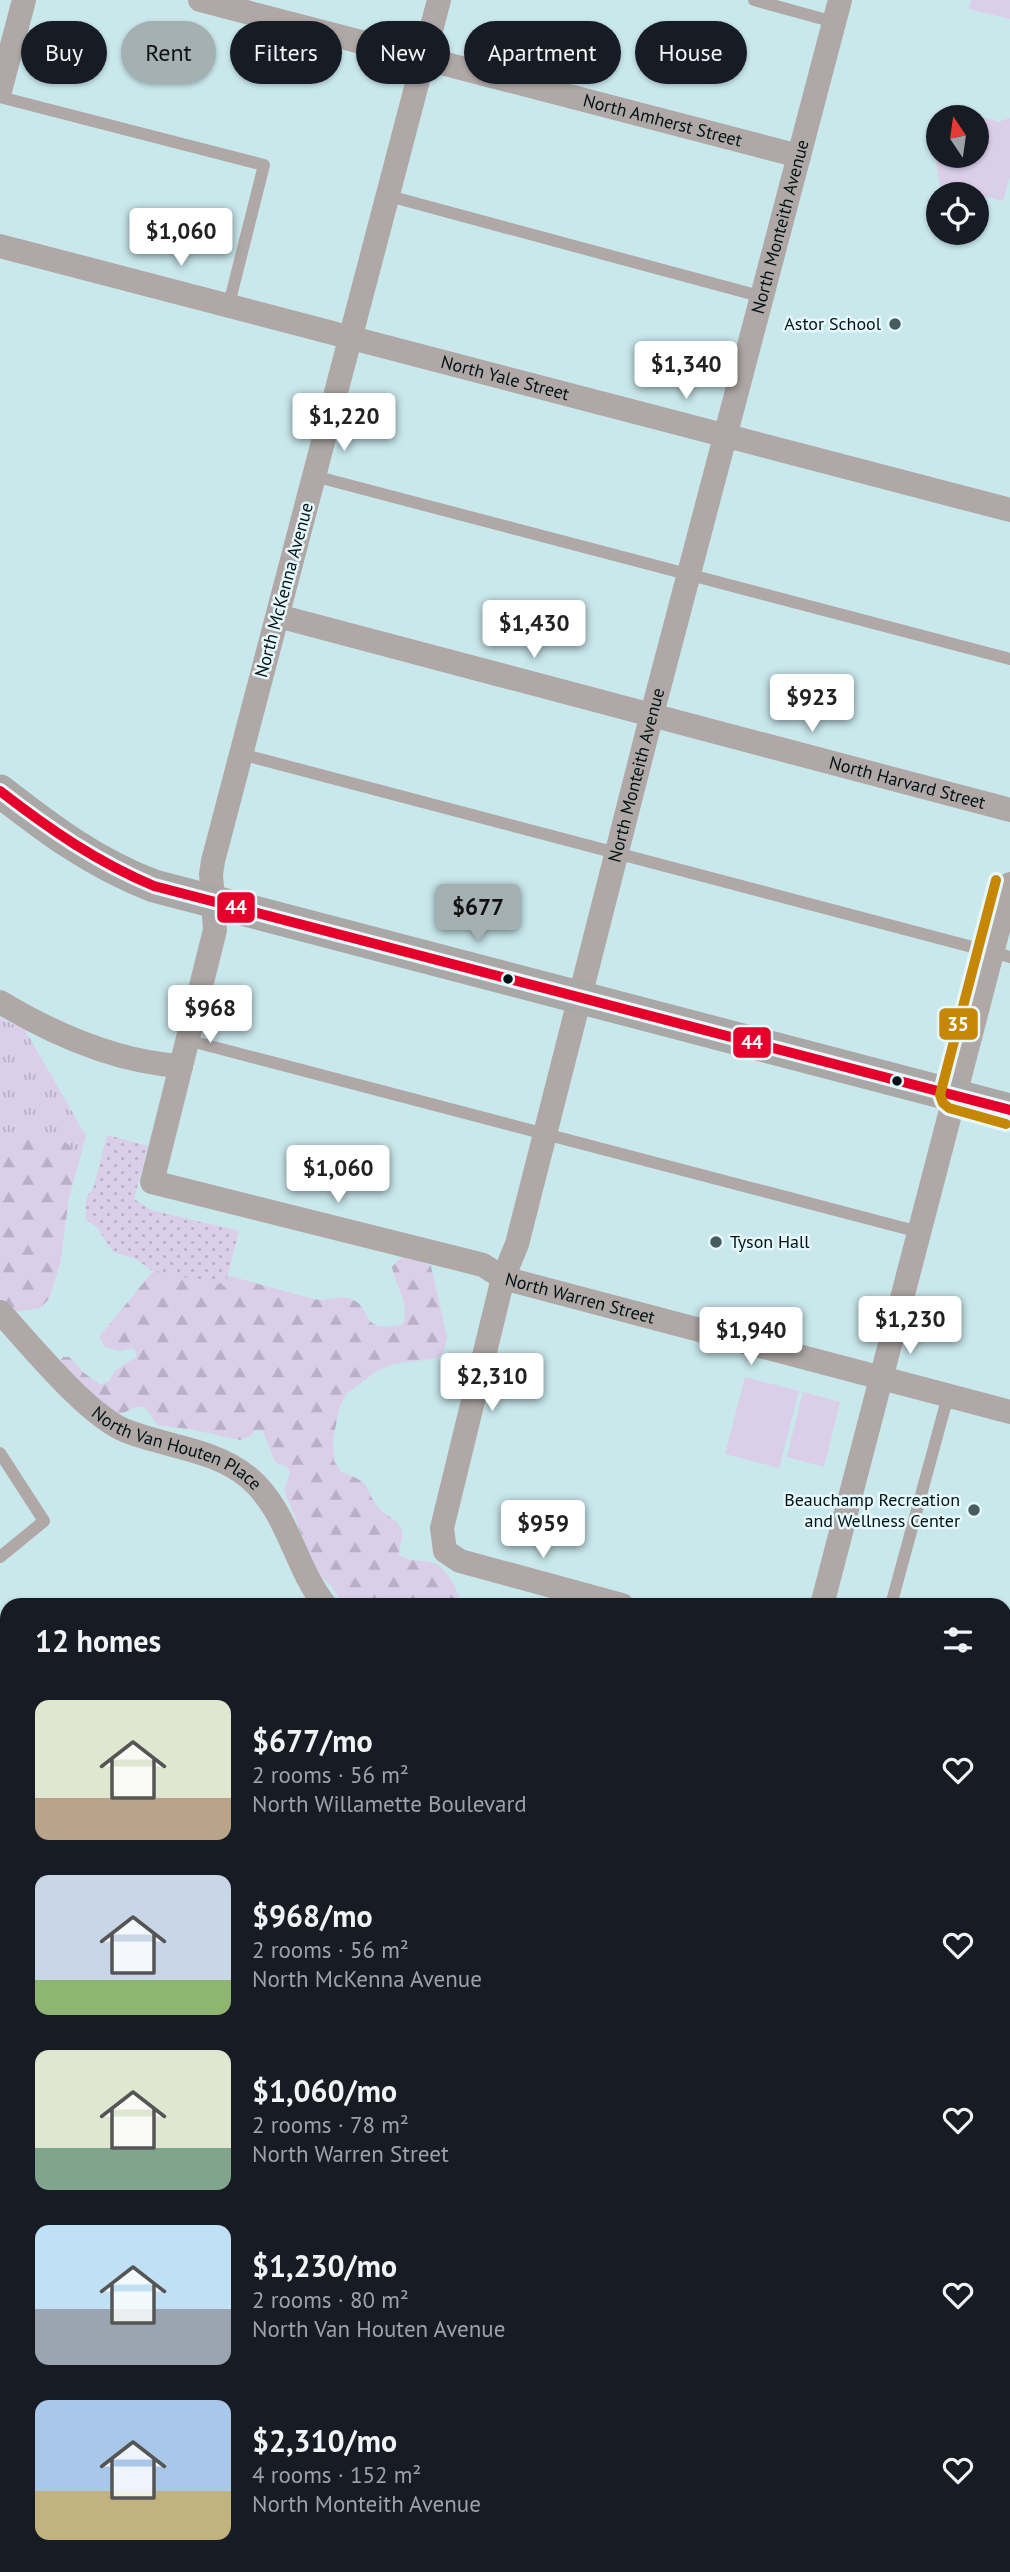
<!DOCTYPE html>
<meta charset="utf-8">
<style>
:root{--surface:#171b24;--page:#20242c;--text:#f1f3f6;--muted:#9ea1a6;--accent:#a4b0b2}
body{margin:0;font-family:"PT Sans",sans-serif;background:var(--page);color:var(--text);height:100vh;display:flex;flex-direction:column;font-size:26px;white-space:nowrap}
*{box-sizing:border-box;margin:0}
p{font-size:23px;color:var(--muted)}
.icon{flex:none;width:38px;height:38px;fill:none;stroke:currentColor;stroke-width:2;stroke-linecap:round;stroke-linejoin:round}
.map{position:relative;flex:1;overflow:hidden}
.details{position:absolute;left:0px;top:1598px;width:1012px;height:975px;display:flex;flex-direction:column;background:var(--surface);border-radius:21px 21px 0 0;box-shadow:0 2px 5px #0004}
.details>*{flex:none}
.hud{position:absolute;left:21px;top:21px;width:970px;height:63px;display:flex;gap:14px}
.needle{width:46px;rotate:347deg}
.controls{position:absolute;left:926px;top:105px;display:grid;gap:14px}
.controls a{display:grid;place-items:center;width:63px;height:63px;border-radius:50%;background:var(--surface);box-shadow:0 2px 5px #0004;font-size:35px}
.price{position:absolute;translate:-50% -60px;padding:0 16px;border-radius:7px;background:#fff;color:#222;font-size:23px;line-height:46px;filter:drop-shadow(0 2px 4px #0008)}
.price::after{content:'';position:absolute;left:50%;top:42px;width:21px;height:16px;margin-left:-10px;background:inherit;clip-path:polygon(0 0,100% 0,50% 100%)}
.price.active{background:var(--accent);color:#111}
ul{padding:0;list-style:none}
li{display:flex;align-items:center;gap:21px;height:175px;padding:0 35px}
li span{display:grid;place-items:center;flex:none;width:196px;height:140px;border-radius:14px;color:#555}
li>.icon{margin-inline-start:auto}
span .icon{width:84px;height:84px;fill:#fffc;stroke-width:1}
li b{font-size:30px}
h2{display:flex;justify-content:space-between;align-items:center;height:84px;padding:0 35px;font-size:30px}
.tag{padding:0 24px;border-radius:32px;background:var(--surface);box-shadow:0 2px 5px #0004;font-size:24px;line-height:63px}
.tag.active{background:var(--accent);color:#111}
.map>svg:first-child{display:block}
</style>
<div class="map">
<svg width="1010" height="2572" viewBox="0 0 1010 2572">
<defs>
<pattern id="grass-tufts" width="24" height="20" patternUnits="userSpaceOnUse" patternTransform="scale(1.75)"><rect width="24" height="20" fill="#dacee9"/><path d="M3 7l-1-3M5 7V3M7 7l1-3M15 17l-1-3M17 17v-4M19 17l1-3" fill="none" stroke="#b9b0c7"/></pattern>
<pattern id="forest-firs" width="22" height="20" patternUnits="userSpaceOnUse" patternTransform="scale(1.75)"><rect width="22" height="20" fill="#dacee9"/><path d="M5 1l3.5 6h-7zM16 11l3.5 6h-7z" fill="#b9b0c7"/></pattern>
<pattern id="garden-dots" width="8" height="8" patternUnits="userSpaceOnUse" patternTransform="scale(1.75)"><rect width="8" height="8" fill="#dacee9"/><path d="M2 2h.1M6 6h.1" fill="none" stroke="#b9b0c7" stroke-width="1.8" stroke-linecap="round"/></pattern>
<pattern id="water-rules" width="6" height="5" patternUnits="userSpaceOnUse" patternTransform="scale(1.75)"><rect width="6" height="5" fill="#9ac7a8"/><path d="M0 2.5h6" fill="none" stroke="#83aa90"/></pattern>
</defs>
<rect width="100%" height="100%" fill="#c9e8ec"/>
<path fill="url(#grass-tufts)" d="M 0,1018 L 25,1030 L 86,1136 L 79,1162 C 70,1137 47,1134 24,1128 L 0,1139 Z"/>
<path fill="url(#forest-firs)" d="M 24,1128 L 61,1138 L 75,1151 L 79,1162 L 69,1198 L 60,1264 L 49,1299 L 40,1308 L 9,1313 L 0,1304 L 0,1139 Z
M 407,1256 L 431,1266 L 447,1337 L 444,1350 L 438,1358 L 393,1364 L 377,1371 L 346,1394 L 339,1409 L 333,1440 L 334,1461 L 341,1472 C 376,1484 361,1487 380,1509 C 387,1516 396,1519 401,1528 C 405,1536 399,1546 399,1555 C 411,1563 421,1559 433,1563 C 445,1566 454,1585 459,1595 L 456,1605 L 344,1605 L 330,1584 L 316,1573 L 290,1504 C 279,1485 288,1488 290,1471 L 287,1467 L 275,1462 L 263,1431 L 256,1430 L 249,1437 L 240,1440 L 189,1429 L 157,1425 C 145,1404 144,1402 121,1414 L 109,1411 L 60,1361 L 63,1357 L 69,1357 L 84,1373 L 101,1385 L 109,1381 L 115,1371 L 136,1357 L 136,1351 L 132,1348 L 120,1351 L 105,1347 L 99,1337 L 163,1259 C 214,1271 264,1286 314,1299 C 325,1302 336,1296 347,1298 C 376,1304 355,1336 403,1324 C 410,1302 396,1288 392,1267 L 398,1260 Z
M 850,2566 L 993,2566 L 993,2572 L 847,2572 Z"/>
<path fill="#dacee9" d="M 971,0 L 1010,0 L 1010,19 L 969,9 Z
M 983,117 L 998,122 L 1010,118 L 1010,176 L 1003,201 L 940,186 L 935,155 L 938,152 L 938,156 L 976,156 L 977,119 Z
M 745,1377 L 799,1391 L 779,1468 L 725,1454 Z
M 803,1392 L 840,1402 L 824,1467 L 787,1457 Z"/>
<path fill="url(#garden-dots)" d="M 107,1135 L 148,1146 L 134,1199 L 151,1210 L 239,1231 L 225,1286 L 151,1270 L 136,1259 L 113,1252 L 98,1229 L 86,1219 C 85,1207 84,1196 93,1189 Z"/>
<path fill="url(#water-rules)" d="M 0,2414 L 7,2416 L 7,2566 L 104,2566 L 102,2572 L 0,2572 Z"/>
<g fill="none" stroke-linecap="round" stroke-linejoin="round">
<path stroke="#afa8a7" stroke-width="12" d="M 754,0 L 834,22
M 0,97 L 264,165 L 229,304
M 389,196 L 763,297
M 314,476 L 1010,659
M 241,754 L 1010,957
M 187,1040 L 919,1232
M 0,1453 L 44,1521 L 0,1557
M 891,1605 L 948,1396
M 0,1792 L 7,1801
M 0,1972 L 7,1980
M 1004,2504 L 1010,2508
M 608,2566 L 613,2572
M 820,2572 L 825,2566"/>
<g stroke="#afa8a7" stroke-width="24">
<path id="s1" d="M 200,0 L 799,156"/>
<path id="s2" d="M 439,0 L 213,861 L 211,874 L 215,930 L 152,1182 L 483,1265 L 503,1278 L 1010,1412"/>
<path d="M 0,91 L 24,0"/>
<path id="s3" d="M 0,246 L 1010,510"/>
<path id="s4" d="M 278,616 L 1010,810"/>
<path d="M 0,1002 C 55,1035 116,1062 181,1066"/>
<path id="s5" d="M 0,1312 C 30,1344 85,1413 124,1430 C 165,1447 212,1448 248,1477 C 288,1510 294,1566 325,1605"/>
<path id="s6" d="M 622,1605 L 460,1561 L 445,1551 L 442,1528 L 503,1278 L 517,1244 L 652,714 L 840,0"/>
<path d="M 822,1605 L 1010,884"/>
<path d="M 1004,1706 L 1010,1707"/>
<path d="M 1004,2006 L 1010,2007"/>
</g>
<path stroke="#aaa7a7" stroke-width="33" d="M 0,791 C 50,830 94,863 154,886 L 1010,1110"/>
<defs>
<path id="bus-1" d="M 0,791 C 49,829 97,862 154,886 L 1010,1110"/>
<path id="bus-2" d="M 996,880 L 940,1095 L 943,1103 L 949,1108 L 1006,1124"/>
</defs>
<use href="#bus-1" stroke="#e6f8fb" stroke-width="16"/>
<use href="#bus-2" stroke="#e6f8fb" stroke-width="16"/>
<use href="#bus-1" stroke="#e4002b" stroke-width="10"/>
<use href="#bus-2" stroke="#c68804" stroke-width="10"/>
</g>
<g fill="#465d60" stroke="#e6f8fb" stroke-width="2.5">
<circle cx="895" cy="324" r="7"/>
<circle cx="716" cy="1242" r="7"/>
<circle cx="974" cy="1510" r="7"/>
</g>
<g fill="#001215" stroke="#e6f8fb" stroke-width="2.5">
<circle cx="508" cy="979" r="6"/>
<circle cx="897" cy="1081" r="6"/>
</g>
<g text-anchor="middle" stroke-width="5" stroke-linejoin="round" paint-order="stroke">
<g font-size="18" fill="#001215" stroke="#e6f8fb">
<text dy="6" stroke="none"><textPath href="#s1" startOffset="478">North Amherst Street</textPath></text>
<text dy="6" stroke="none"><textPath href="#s6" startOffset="1554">North Monteith Avenue</textPath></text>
<text dy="6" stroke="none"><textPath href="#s3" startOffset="522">North Yale Street</textPath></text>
<text transform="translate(284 590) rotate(-75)" y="6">North McKenna Avenue</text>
<text dy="6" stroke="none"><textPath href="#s6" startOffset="987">North Monteith Avenue</textPath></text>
<text dy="6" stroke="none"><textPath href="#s4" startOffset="651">North Harvard Street</textPath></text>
<text dy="6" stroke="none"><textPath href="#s2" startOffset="1664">North Warren Street</textPath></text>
<text dy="6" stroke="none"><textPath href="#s5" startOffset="228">North Van Houten Place</textPath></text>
</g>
<g font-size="18" fill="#001215" stroke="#e6f8fb" text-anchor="end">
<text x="881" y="330">Astor School</text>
<text x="730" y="1248" text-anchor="start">Tyson Hall</text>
<text x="960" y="1506">Beauchamp Recreation<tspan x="960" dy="21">and Wellness Center</tspan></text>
</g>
</g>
<g stroke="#e6f8fb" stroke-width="2.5">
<rect x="216" y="891" width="40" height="33" rx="7" fill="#e4002b"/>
<rect x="938" y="1007" width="41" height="34" rx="7" fill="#c68804"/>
<rect x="732" y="1026" width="40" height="33" rx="7" fill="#e4002b"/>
</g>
<g font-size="19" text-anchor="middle" font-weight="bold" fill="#fff">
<text x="236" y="914">44</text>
<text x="958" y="1031">35</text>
<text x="752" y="1049">44</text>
</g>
</svg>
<div class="controls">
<a><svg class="needle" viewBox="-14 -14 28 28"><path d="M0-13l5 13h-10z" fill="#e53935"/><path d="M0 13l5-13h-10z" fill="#9ea1a6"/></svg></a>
<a><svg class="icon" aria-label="locate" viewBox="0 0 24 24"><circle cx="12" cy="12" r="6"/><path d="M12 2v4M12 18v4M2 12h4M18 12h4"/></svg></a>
</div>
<b class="price" style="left:181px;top:268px">$1,060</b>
<b class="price" style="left:686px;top:401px">$1,340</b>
<b class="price" style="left:344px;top:453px">$1,220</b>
<b class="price" style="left:534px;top:660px">$1,430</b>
<b class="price" style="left:812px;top:734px">$923</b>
<b class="price active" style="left:478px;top:944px">$677</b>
<b class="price" style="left:210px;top:1045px">$968</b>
<b class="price" style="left:338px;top:1205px">$1,060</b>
<b class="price" style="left:910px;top:1356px">$1,230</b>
<b class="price" style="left:751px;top:1367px">$1,940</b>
<b class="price" style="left:492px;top:1413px">$2,310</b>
<b class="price" style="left:543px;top:1560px">$959</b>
<div class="hud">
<a class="tag">Buy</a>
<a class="tag active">Rent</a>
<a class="tag">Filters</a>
<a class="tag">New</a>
<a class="tag">Apartment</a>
<a class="tag">House</a>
</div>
<section class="details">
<h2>12 homes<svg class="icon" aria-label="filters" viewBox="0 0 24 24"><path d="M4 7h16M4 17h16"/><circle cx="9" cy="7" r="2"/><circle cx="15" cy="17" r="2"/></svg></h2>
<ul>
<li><span style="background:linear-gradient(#dfe7d0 70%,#b9a48a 0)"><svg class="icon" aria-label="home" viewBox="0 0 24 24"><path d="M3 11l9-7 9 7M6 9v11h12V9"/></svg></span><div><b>$677/mo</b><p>2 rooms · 56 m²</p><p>North Willamette Boulevard</p></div><svg class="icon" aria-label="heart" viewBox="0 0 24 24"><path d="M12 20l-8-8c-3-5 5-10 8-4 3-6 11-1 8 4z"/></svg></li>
<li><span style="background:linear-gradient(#c9d6e8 75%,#8fb573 0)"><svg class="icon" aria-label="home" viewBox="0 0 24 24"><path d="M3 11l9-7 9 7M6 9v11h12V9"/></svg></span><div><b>$968/mo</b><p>2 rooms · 56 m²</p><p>North McKenna Avenue</p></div><svg class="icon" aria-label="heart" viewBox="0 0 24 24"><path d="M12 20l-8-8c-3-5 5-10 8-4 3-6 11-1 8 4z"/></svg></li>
<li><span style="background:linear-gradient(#dfe7d0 70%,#7fa58c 0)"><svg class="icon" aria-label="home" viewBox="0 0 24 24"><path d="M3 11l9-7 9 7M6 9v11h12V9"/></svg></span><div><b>$1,060/mo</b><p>2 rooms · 78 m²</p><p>North Warren Street</p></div><svg class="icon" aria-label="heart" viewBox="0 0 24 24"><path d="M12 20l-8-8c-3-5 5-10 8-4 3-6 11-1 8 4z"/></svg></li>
<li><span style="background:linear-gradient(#bfe0f5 60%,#9aa5b1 0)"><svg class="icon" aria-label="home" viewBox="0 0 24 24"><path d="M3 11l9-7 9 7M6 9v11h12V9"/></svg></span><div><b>$1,230/mo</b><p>2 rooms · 80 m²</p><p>North Van Houten Avenue</p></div><svg class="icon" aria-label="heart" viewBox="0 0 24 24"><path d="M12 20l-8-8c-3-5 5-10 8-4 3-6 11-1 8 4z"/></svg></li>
<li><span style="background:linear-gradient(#a9c7e8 65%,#c2b280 0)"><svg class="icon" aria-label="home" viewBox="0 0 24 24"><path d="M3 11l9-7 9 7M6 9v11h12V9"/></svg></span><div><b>$2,310/mo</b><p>4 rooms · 152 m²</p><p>North Monteith Avenue</p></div><svg class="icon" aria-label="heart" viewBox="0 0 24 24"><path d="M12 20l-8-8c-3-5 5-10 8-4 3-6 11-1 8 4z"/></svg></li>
</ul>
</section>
</div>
